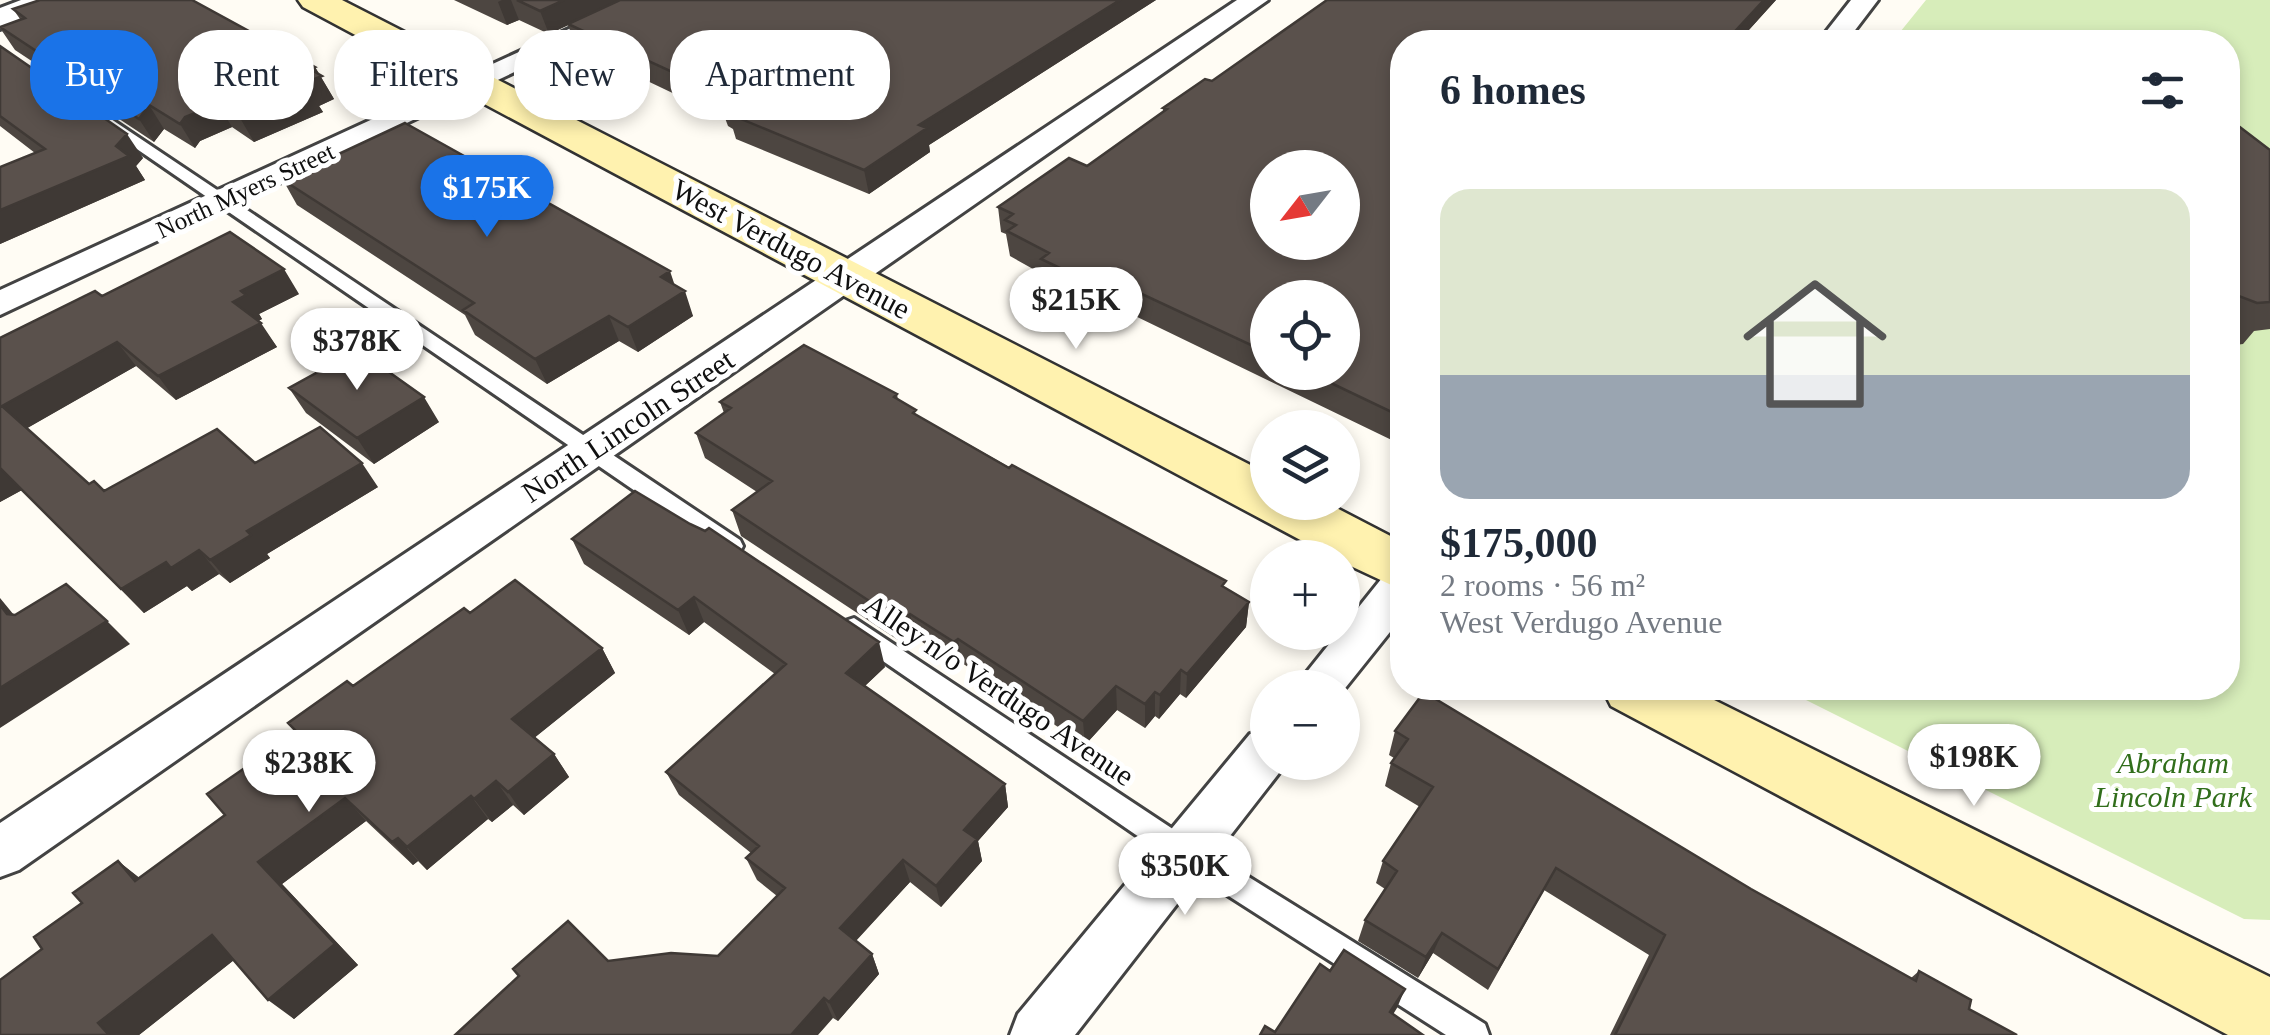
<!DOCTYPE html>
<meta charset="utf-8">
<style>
:root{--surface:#fff;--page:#f6f6f7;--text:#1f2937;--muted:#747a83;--accent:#1a73e8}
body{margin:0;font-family:"Times New Roman",serif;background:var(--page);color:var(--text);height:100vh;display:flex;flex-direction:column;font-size:38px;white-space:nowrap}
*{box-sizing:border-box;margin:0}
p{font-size:32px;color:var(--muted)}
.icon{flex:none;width:55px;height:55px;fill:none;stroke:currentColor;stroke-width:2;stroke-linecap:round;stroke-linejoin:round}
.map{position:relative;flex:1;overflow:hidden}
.side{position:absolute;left:1390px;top:30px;width:850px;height:670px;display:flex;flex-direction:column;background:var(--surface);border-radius:40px;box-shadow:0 5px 15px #0003}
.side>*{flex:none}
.hud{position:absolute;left:30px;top:30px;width:950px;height:90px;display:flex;gap:20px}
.needle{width:65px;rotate:239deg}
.fabs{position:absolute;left:1250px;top:150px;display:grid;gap:20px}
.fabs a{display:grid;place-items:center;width:110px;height:110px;border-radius:50%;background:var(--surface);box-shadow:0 5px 15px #0003;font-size:50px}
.price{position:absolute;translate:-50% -85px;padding:0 22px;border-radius:35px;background:#fff;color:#222;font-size:32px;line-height:65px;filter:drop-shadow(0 2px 5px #0008)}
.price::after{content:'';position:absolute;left:50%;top:60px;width:30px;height:22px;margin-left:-15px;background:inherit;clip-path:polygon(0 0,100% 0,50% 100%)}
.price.current{background:var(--accent);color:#fff}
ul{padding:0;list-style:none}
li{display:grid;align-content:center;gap:20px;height:530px;padding:0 50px}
li span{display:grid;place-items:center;height:310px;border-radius:30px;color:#555}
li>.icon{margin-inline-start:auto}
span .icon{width:180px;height:180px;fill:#fffc;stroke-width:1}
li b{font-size:42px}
h2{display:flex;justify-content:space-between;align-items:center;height:120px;padding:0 50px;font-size:42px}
.chip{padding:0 35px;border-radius:40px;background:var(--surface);box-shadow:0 5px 15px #0003;font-size:35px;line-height:90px}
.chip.current{background:var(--accent);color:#fff}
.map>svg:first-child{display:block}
</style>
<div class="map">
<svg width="2270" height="1035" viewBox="0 0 2270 1035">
<rect width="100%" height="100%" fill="#fffcf4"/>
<path fill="#d7edba" d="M 1926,0 L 2270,0 L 2270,920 L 2244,919 L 1782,688 L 2228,688 L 2228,42 L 1892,42 Z"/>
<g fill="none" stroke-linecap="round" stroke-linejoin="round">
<defs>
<path id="service" d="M 105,115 L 740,540 L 743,546 L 740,552 L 724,552 L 99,123 L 99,117 Z
M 854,618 L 1194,843 L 1485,1024 L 1489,1035 L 1446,1035 L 1174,861 L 845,635 L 842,628 L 845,621 Z"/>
<path id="minor" d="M 632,0 L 667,0 L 0,315 L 0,290 Z
M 1237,0 L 1268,0 L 19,870 L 0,877 L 0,823 Z
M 1851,0 L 1878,0 L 1846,42 L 1818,42 Z
M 1402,568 L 1402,617 L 1342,692 L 1342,688 L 1294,688 L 1386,573 Z
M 1268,728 L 1268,762 L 1286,764 L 1075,1035 L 1010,1035 L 1018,1014 L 1250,734 Z"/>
<path id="tertiary" d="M 21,0 L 70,0 L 65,7 L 0,29 L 0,8 Z"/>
<path id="secondary" d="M 298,0 L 342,0 L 1268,474 L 1268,502 L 1325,502 L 1402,542 L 1402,590 L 1342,562 L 1342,558 L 1334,558 L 303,7 Z
M 1602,688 L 1690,688 L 2270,977 L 2270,1035 L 2228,1035 L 1611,706 Z"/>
</defs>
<use href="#service" stroke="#434343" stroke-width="6"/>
<use href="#minor" stroke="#434343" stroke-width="6"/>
<use href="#tertiary" stroke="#434343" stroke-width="6"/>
<use href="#secondary" stroke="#323232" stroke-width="5"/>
<use href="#service" fill="#fff" fill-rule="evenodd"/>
<use href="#minor" fill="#fff" fill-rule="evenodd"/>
<use href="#tertiary" fill="#fff" fill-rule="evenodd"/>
<use href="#secondary" fill="#fff2af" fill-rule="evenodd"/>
</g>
<path fill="#4d4641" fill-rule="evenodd" d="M 454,0 L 1156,0 L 929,145 L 930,152 L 869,194 L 736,139 L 733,129 L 728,126 L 725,118 L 576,47 L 568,25 L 549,34 L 519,20 L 507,25 Z
M 1327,0 L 1776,0 L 1738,42 L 1402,42 L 1402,445 L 1098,298 L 1088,306 L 1043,284 L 1042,274 L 1010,256 L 1006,234 L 1001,232 L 998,207 L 1087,166 L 1163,112 L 1163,108 L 1212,81 ZM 1268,298 L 1342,372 L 1268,372 Z
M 13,9 L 315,67 L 334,99 L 319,106 L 323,112 L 254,142 L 232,127 L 200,141 L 195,148 L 164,129 L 154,142 L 15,50 L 0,28 L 20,19 Z
M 0,46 L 143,158 L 136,166 L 145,180 L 0,244 L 0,167 L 35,153 L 0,126 Z
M 2228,118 L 2270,150 L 2270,329 L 2254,331 L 2243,344 L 2228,346 Z
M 283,180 L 674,285 L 693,316 L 638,352 L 619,341 L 547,384 L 475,335 L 465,315 L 297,205 Z
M 299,294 L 259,314 L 262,319 L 258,321 L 277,347 L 176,400 L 136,366 L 27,428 L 89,484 L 104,491 L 255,463 L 378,487 L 267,554 L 270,558 L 230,583 L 219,574 L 192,591 L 187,586 L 144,613 L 22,490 L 0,502 L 0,338 L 102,296 Z
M 289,388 L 439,422 L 374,464 L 306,413 Z
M 897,394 L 898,400 L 917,415 L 1249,602 L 1246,627 L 1186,698 L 1180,694 L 1159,719 L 1155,716 L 1145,728 L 1117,710 L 1085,745 L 962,663 L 959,666 L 916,638 L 907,646 L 741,536 L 732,510 L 757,492 L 705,458 L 696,433 L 724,413 L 720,402 Z
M 572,539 L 885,667 L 865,686 L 1005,784 L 1008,807 L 978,841 L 982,861 L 941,907 L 910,882 L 856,941 L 872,954 L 879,974 L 838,1021 L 833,1018 L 608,961 L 718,956 L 777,896 L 757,880 L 746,858 L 751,853 L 679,795 L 666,772 L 775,674 L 704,622 L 689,635 L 584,564 Z
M 470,613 L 602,648 L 615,673 L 535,737 L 554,754 L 569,777 L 524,815 L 513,805 L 492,822 L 488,819 L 427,870 L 418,861 L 413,865 L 366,821 L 282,884 L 358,965 L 294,1019 L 234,960 L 139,1035 L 42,949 L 118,861 L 139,878 L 225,815 L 296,732 L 288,723 L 353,686 Z
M 1395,731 L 1751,889 L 1911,978 L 1919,971 L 1969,1009 L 2017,1035 L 1610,1035 L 1649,955 L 1544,890 L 1488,990 L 1433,953 L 1418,978 L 1358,941 L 1365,920 L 1385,889 L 1376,883 L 1383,861 L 1420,807 L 1385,786 L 1391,763 L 1394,758 L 1389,755 Z"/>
<path fill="#3f3935" d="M 502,0 L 511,0 L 519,20 L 507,25 L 498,2 Z
M 564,0 L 623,0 L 549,34 L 540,11 Z
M 1120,0 L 1156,0 L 929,145 L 930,152 L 869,194 L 864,170 L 919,125 Z
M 1764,0 L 1776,0 L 1738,42 L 1725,42 Z
M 315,67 L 334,99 L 319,106 L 323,112 L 254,142 L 240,118 L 302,84 L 310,69 Z
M 218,104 L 232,127 L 200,141 L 195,148 L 180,124 L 185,117 Z
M 149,105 L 164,129 L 154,142 L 139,119 Z
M 127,134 L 143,158 L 136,166 L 145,180 L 0,244 L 0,210 L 116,146 Z
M 284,269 L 299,294 L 259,314 L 262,319 L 249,326 L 233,302 L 241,291 Z
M 670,271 L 678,295 L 685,291 L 693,316 L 638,352 L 628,327 L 661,277 Z
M 1097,273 L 1098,298 L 1088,306 L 1087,281 Z
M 609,316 L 619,341 L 547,384 L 535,359 Z
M 261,323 L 277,347 L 176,400 L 158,376 Z
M 117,342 L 136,366 L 24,430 L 2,406 Z
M 424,397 L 439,422 L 374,464 L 357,438 Z
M 362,463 L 378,487 L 267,554 L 270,558 L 230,583 L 210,560 L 247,531 Z
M 0,468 L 22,490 L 0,502 Z
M 199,550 L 219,574 L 192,591 L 187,586 L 144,613 L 121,589 L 166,562 Z
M 694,597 L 704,622 L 689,635 L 678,610 Z
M 0,598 L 32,637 L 7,614 L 0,605 Z
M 1249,602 L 1246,627 L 1186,698 L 1187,674 Z
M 910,614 L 916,638 L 907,646 L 901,622 Z
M 107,621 L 130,644 L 0,728 L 0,688 Z
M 958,639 L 962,663 L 959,666 L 954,642 Z
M 879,642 L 885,667 L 853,697 L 846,673 Z
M 602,648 L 615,673 L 528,743 L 512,719 Z
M 1181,670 L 1180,694 L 1159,719 L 1160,695 Z
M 1116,686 L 1117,710 L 1085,745 L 1083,721 Z
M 1155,692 L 1155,716 L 1145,728 L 1145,704 Z
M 554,754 L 569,777 L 524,815 L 508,792 Z
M 496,781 L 513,805 L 492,822 L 474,799 Z
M 1005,784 L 1008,807 L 978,841 L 982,861 L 941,907 L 936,886 L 964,830 Z
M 471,796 L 488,819 L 427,870 L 407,847 Z
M 345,798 L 366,821 L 282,884 L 358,965 L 294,1019 L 268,1000 L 258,862 Z
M 398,838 L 418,861 L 413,865 L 392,842 Z
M 903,860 L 910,882 L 848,949 L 840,928 Z
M 118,861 L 146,883 L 135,881 Z
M 1442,933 L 1433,953 L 1418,978 L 1426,957 Z
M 212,935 L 239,956 L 139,1035 L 109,1035 L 98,1023 Z
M 872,954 L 879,974 L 838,1021 L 829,1002 Z
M 1405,989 L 1397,1008 L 1382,1032 L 1390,1012 Z
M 824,998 L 833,1018 L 818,1035 L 791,1035 Z"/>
<path fill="#5a514c" stroke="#3f3935" stroke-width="2.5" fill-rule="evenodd" d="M 40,0 L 192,0 L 315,67 L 310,69 L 322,76 L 302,84 L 310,89 L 240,118 L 218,104 L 185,117 L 180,124 L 149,105 L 139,119 L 0,27 L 25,18 L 13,9 Z
M 517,0 L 564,0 L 540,11 Z
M 620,0 L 1120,0 L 919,125 L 927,128 L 864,170 L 729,114 L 738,110 L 721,102 L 729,98 L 568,24 Z
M 1327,0 L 1764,0 L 1725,42 L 1402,42 L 1402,417 L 1308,372 L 1342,372 L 1342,298 L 1268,298 L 1268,353 L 1097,273 L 1087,281 L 1041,259 L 1049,253 L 1007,231 L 1016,225 L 1005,220 L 1013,214 L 998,207 L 1069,158 L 1087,166 L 1167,109 L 1163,108 L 1205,79 L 1212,81 ZM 1268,168 L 1342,168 L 1342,242 L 1268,242 Z
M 0,46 L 127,134 L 116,146 L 129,156 L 0,210 L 0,167 L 45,149 L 0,116 Z
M 2228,118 L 2270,150 L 2270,302 L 2257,303 L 2228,292 Z
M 405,123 L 670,271 L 661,277 L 685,291 L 628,327 L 609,316 L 535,359 L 463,310 L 474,303 L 283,180 Z
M 230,232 L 284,269 L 241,291 L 246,295 L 233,302 L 261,323 L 158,376 L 117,342 L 2,406 L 89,484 L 94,481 L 104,491 L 217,429 L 255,463 L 320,427 L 362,463 L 247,531 L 251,535 L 210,560 L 199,550 L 171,568 L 166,562 L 121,589 L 0,468 L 0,338 L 95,291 L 102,296 Z
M 804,345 L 897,394 L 894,397 L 916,410 L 913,413 L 1009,468 L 1012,465 L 1226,581 L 1222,586 L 1249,602 L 1187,674 L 1181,670 L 1160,695 L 1155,692 L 1145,704 L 1116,686 L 1083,721 L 958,639 L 954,642 L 910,614 L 901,622 L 732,510 L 772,481 L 696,433 L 731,408 L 720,402 Z
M 358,350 L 424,397 L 357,438 L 289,388 Z
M 635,491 L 690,524 L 705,531 L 709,528 L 879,642 L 846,673 L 1005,784 L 964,830 L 977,839 L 936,886 L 903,860 L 840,928 L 872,954 L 829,1002 L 824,998 L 791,1035 L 455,1035 L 519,976 L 513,969 L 568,921 L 608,961 L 671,953 L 718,956 L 785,888 L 746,858 L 759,846 L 666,772 L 786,664 L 694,597 L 678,610 L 572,539 Z
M 515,580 L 602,648 L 512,719 L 554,754 L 508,792 L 496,781 L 474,799 L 471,796 L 407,847 L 398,838 L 392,842 L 345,798 L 258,862 L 335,944 L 268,1000 L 212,935 L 98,1023 L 109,1035 L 0,1035 L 0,980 L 42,949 L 34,937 L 82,903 L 73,893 L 118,861 L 135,881 L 225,815 L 207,794 L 297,732 L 288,723 L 347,681 L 353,686 L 464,608 L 470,613 Z
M 66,584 L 107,621 L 0,688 L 0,605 L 7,614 L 15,615 Z
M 1424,692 L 1751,889 L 1916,981 L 1919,971 L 1971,1000 L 1969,1009 L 2017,1035 L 1615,1035 L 1665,935 L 1556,868 L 1498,969 L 1442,933 L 1426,957 L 1365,920 L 1397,871 L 1383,861 L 1433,787 L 1391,763 L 1408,739 L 1395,731 Z
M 1344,950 L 1405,989 L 1390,1012 L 1423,1035 L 1260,1035 L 1265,1026 L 1275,1032 L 1320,964 L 1330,971 Z"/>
<g text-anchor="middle" stroke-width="10" stroke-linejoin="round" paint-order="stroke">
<g font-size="25" fill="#101010" stroke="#fff">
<text transform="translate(245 190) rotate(-25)" y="9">North Myers Street</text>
</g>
<g font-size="30" fill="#101010" stroke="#fff">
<text transform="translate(791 249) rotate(28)" y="10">West Verdugo Avenue</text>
<text transform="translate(628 426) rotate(-34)" y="10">North Lincoln Street</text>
<text transform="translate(999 690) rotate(34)" y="10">Alley n/o Verdugo Avenue</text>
</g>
<g font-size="30" font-style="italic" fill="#316e1b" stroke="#fff">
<text x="2173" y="773">Abraham<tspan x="2173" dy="34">Lincoln Park</tspan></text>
</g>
</g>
</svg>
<div class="fabs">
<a><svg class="needle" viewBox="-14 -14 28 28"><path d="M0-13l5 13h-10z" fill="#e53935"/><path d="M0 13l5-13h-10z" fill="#747a83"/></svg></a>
<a><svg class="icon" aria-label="locate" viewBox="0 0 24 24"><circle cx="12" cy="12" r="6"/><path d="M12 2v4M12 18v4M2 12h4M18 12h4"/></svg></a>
<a><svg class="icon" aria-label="layers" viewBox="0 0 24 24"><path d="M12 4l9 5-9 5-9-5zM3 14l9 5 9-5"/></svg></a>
<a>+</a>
<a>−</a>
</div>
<b class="price current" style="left:487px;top:240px">$175K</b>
<b class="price" style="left:1076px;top:352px">$215K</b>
<b class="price" style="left:357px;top:393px">$378K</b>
<b class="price" style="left:1974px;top:809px">$198K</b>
<b class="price" style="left:309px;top:815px">$238K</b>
<b class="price" style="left:1185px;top:918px">$350K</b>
<div class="hud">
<a class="chip current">Buy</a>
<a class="chip">Rent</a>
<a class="chip">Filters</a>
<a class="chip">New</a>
<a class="chip">Apartment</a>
</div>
<section class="side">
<h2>6 homes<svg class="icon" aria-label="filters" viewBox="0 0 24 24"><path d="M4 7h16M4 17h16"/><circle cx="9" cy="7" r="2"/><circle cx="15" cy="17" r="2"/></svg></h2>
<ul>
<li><span style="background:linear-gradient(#dfe7d0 60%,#9aa5b1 0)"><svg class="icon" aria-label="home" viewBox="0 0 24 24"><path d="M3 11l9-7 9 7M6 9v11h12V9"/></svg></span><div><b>$175,000</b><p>2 rooms · 56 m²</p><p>West Verdugo Avenue</p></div></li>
</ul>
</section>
</div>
